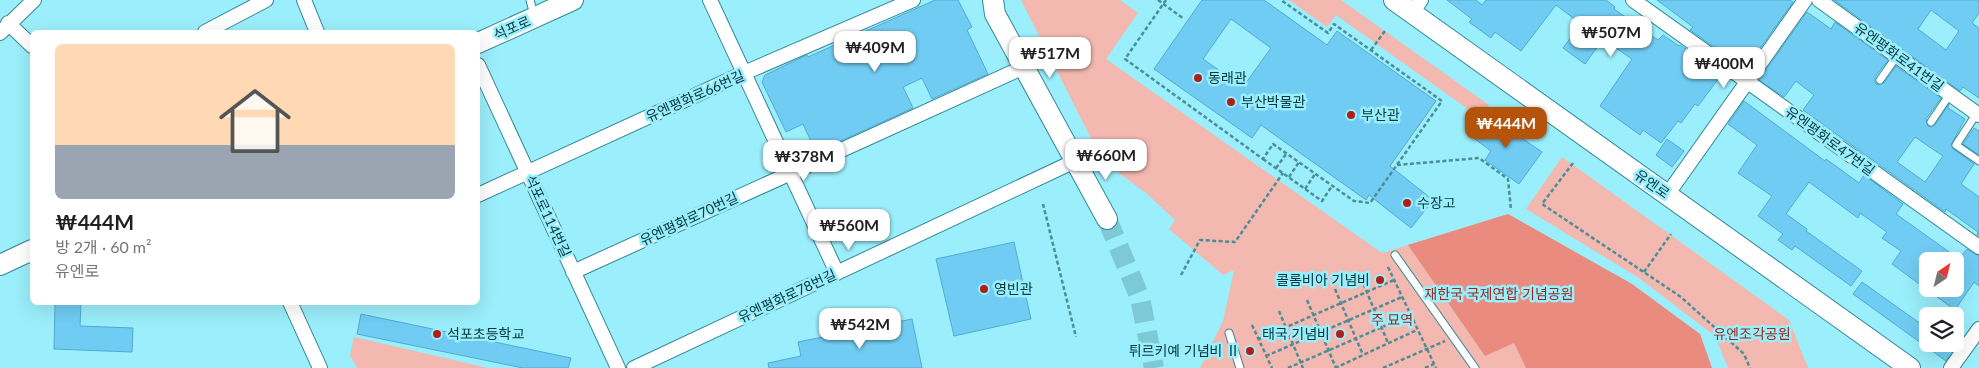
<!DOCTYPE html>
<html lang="ko">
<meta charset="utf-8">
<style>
:root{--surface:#fff;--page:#f2f2f2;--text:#202124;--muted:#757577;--accent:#b45309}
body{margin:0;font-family:Lato,"Noto Sans KR",sans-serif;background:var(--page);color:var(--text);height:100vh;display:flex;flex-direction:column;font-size:19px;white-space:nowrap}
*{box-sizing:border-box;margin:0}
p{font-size:16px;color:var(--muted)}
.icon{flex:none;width:28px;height:28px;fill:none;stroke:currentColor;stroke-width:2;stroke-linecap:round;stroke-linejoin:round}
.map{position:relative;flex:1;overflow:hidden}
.details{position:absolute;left:30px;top:30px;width:450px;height:275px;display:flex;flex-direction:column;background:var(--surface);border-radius:8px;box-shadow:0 5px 20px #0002}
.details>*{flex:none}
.needle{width:32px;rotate:35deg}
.fabs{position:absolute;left:1919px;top:252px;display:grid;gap:10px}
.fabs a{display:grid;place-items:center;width:45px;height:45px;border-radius:8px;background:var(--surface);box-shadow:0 5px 20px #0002;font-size:25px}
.price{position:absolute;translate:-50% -42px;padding:0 11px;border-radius:10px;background:#fff;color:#222;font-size:16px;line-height:32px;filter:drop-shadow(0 1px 2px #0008)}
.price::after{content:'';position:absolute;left:50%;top:30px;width:15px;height:11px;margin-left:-8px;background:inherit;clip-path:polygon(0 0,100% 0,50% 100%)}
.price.selected{background:var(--accent);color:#fff}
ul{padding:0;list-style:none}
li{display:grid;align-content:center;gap:10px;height:265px;padding:0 25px}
li span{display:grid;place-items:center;height:155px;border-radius:8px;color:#555}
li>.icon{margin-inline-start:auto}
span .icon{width:90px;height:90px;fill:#fffc;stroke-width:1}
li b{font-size:21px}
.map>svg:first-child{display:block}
</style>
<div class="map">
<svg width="1979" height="368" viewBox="0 0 1979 368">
<rect width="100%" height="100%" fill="#9beefb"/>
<path fill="#f3b8af" d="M 1021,0 L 1120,0 L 1138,13 L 1106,59 L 1382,253 L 1508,214 L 1632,284 L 1700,334 L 1712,368 L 1200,368 L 1223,321 L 1234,270 L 1223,275 L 1169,229 L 1175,220 L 1146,193 L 1102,160 Z
M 1289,0 L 1341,0 L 1489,105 L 1479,117 L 1336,15 L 1327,27 Z
M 1562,157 L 1789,320 L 1808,368 L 1728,368 L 1715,336 L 1639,278 L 1526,209 Z
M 354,337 L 488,368 L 357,368 L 350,355 Z"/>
<path fill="#e98b7f" d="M 1508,214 L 1632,284 L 1700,334 L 1712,368 L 1526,368 L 1514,343 L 1485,356 L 1408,245 Z"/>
<path fill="#71ccf3" stroke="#50abd1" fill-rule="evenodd" d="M 935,0 L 958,0 L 972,27 L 967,30 L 988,74 L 932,99 L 922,78 L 903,87 L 913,108 L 816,152 L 803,124 L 786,132 L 762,82 L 765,75 L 792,62 L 807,55 L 808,57 Z
M 1202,0 L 1264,0 L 1327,45 L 1337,31 L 1436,101 L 1390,166 L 1433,200 L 1411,228 L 1369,195 L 1366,200 L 1261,125 L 1252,138 L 1154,69 ZM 1231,19 L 1271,48 L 1243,87 L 1203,59 Z
M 1447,0 L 1476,0 L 1482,5 L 1486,0 L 1606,0 L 1615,7 L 1614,9 L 1658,40 L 1663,35 L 1679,46 L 1680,45 L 1722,74 L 1698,106 L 1695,104 L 1681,123 L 1678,121 L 1661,143 L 1643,130 L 1640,135 L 1600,106 L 1632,59 L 1603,39 L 1585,64 L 1563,48 L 1581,24 L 1556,5 L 1521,51 L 1495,32 L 1491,38 L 1469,22 L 1472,19 Z
M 1657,0 L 1790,0 L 1793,2 L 1751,61 L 1750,56 L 1742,67 L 1690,30 L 1693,27 Z
M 1834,0 L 1979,0 L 1979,13 L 1972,23 L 1979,28 L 1979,98 L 1963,87 L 1960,91 ZM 1931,10 L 1959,31 L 1946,50 L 1918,29 Z
M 1807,12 L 1831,29 L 1835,22 L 1888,60 L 1875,77 L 1875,82 L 1877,85 L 1884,83 L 1896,66 L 1941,98 L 1926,119 L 1928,126 L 1931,127 L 1935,125 L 1949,104 L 1948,108 L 1965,119 L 1951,145 L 1953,149 L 1974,164 L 1961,184 L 1979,197 L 1979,236 L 1977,235 L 1978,232 L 1946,209 L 1945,212 L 1803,110 L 1814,95 L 1796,81 L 1784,97 L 1759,80 ZM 1915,137 L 1943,156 L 1925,182 L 1897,162 Z
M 1744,101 L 1825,161 L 1826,159 L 1859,183 L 1864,175 L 1903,204 L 1896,214 L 1959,259 L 1967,249 L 1979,256 L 1979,286 L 1974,282 L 1955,310 L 1892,264 L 1901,251 L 1882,238 L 1887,232 L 1860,213 L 1858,218 L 1809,182 L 1786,214 L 1807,229 L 1806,231 L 1862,271 L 1851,286 L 1795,246 L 1792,250 L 1778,240 L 1783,234 L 1758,216 L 1772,196 L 1738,173 L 1757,145 L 1728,124 ZM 1928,261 L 1957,261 L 1955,264 L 1955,289 L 1928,289 Z
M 1487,114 L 1542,152 L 1519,184 L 1485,160 L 1491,151 L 1471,136 Z
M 1974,128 L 1979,131 L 1979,155 L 1963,144 Z
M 1667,139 L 1684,151 L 1672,167 L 1656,155 Z
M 1014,242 L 1031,319 L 954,336 L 936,259 Z
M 1862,282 L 1928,329 L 1928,344 L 1952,344 L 1950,348 L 1953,350 L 1946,361 L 1853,294 Z
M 55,302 L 81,302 L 80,326 L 133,328 L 132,352 L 54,349 Z
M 361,314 L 571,358 L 568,368 L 523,368 L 357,334 Z
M 912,319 L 922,368 L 769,368 L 768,363 L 801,356 L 798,342 Z"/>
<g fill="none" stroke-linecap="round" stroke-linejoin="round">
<path stroke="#7dc9d5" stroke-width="20" stroke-dasharray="20 10" stroke-linecap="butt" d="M 1107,219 L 1140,298 L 1154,368"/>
<defs>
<path id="service" d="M 530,0 L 534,15
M 1880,80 L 1897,56
M 1977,113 L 1956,145 L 1979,161
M 1931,122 L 1950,94
M 1395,255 L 1475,368
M 1229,333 L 1240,368"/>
<path id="minor" d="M 304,0 L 317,32
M 710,0 L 837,273
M 1633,0 L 1979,247
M 1819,0 L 1979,115
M 1412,13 L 1421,0
M 8,23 L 32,46
M 205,32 L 266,0
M 0,33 L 34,0
M 478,65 L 618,368
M 478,195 L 744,73 L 913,0
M 1667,195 L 1805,0
M 573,272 L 1024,67
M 290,302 L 320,368
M 634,368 L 1075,161
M 1951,368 L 1979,329"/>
<path id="secondary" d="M 993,0 L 995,14 L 1107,219
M 1394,0 L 1910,368
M 478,43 L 573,0
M 0,265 L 32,250"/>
</defs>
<use href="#service" stroke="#328794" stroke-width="9"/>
<use href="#minor" stroke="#328794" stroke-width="16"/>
<use href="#secondary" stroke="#328794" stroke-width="22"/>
<path stroke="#4b8e97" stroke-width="2.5" stroke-dasharray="4 2.5" stroke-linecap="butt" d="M 1158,0 L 1184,19
M 1166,0 L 1125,59 L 1263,159 L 1273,144 L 1354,201 L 1370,203 L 1442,101 L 1334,24 L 1328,33 L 1281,0
M 1371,50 L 1385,31
M 1263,159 L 1322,201 L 1332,186
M 1573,163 L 1542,204 L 1681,297 L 1744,354 L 1750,368
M 1397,165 L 1479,158 L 1508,179 L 1511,210
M 1276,168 L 1286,154
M 1289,177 L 1299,162
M 1305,189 L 1315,174
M 1043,204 L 1076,337
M 1388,267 L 1436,368
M 1644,272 L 1671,234
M 1181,275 L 1200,240 L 1235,242 L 1283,173
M 1361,278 L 1388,343
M 1335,289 L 1363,355
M 1307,300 L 1336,368
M 1279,311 L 1303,368
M 1252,325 L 1272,368
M 1259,339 L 1394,280
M 1266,356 L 1402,297
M 1288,368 L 1410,315
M 1335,368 L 1417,330
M 1383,368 L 1445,341
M 1425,368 L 1434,364"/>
<use href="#service" stroke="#fff" stroke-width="7"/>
<use href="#minor" stroke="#fff" stroke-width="14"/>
<use href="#secondary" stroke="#fff" stroke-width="20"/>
</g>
<g fill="#af1f1a" stroke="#9beefb" stroke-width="2">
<circle cx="1198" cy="78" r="5"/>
<circle cx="1231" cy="102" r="5"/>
<circle cx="1351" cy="115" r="5"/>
<circle cx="1407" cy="203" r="5"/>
<circle cx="1380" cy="280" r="5"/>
<circle cx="984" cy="289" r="5"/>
<circle cx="437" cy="334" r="5"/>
<circle cx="1340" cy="334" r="5"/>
<circle cx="1250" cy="351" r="5"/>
</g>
<g text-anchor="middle" stroke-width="5" stroke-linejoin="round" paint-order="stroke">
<g font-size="14" fill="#03373e" stroke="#9beefb">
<text transform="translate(512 28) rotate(-24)" y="5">석포로</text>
<text transform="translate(1899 57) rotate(36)" y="5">유엔평화로41번길</text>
<text transform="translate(695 96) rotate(-24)" y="5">유엔평화로66번길</text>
<text transform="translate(1830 141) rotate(36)" y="5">유엔평화로47번길</text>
<text transform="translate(1652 184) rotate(35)" y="5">유엔로</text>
<text transform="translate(548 216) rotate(65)" y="5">석포로114번길</text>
<text transform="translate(689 219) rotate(-25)" y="5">유엔평화로70번길</text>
<text transform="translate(787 296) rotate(-25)" y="5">유엔평화로78번길</text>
</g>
<g font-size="14" fill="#03373e" stroke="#9beefb" text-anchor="start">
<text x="1208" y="83">동래관</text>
<text x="1241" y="107">부산박물관</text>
<text x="1361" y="120">부산관</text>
<text x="1417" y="208">수장고</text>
<text x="1370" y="285" text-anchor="end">콜롬비아 기념비</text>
<text x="994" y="294">영빈관</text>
<text x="447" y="339">석포초등학교</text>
<text x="1330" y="339" text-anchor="end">태국 기념비</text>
<text x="1240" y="356" text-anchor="end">튀르키예 기념비 Ⅱ</text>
</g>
<g font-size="14" fill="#982a22" stroke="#9beefb">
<text x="1499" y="299">재한국 국제연합 기념공원</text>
<text x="1392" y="325">주 묘역</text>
<text x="1752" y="339">유엔조각공원</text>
</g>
</g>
</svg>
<div class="fabs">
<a><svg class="needle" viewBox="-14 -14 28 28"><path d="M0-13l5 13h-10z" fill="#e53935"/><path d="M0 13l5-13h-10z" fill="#757577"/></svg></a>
<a><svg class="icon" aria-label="layers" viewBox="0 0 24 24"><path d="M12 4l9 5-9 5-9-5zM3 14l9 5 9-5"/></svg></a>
</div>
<b class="price" style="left:1611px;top:58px">₩507M</b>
<b class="price" style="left:875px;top:73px">₩409M</b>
<b class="price" style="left:1050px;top:79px">₩517M</b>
<b class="price" style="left:1724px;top:89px">₩400M</b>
<b class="price selected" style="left:1506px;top:149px">₩444M</b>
<b class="price" style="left:1106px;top:181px">₩660M</b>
<b class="price" style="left:804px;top:182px">₩378M</b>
<b class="price" style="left:849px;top:251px">₩560M</b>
<b class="price" style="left:860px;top:350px">₩542M</b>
<section class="details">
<ul>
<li><span style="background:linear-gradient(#ffd9b3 65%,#9aa5b1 0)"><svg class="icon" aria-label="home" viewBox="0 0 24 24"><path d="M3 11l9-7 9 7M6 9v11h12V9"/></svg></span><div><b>₩444M</b><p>방 2개 · 60 m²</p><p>유엔로</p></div></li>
</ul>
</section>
</div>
